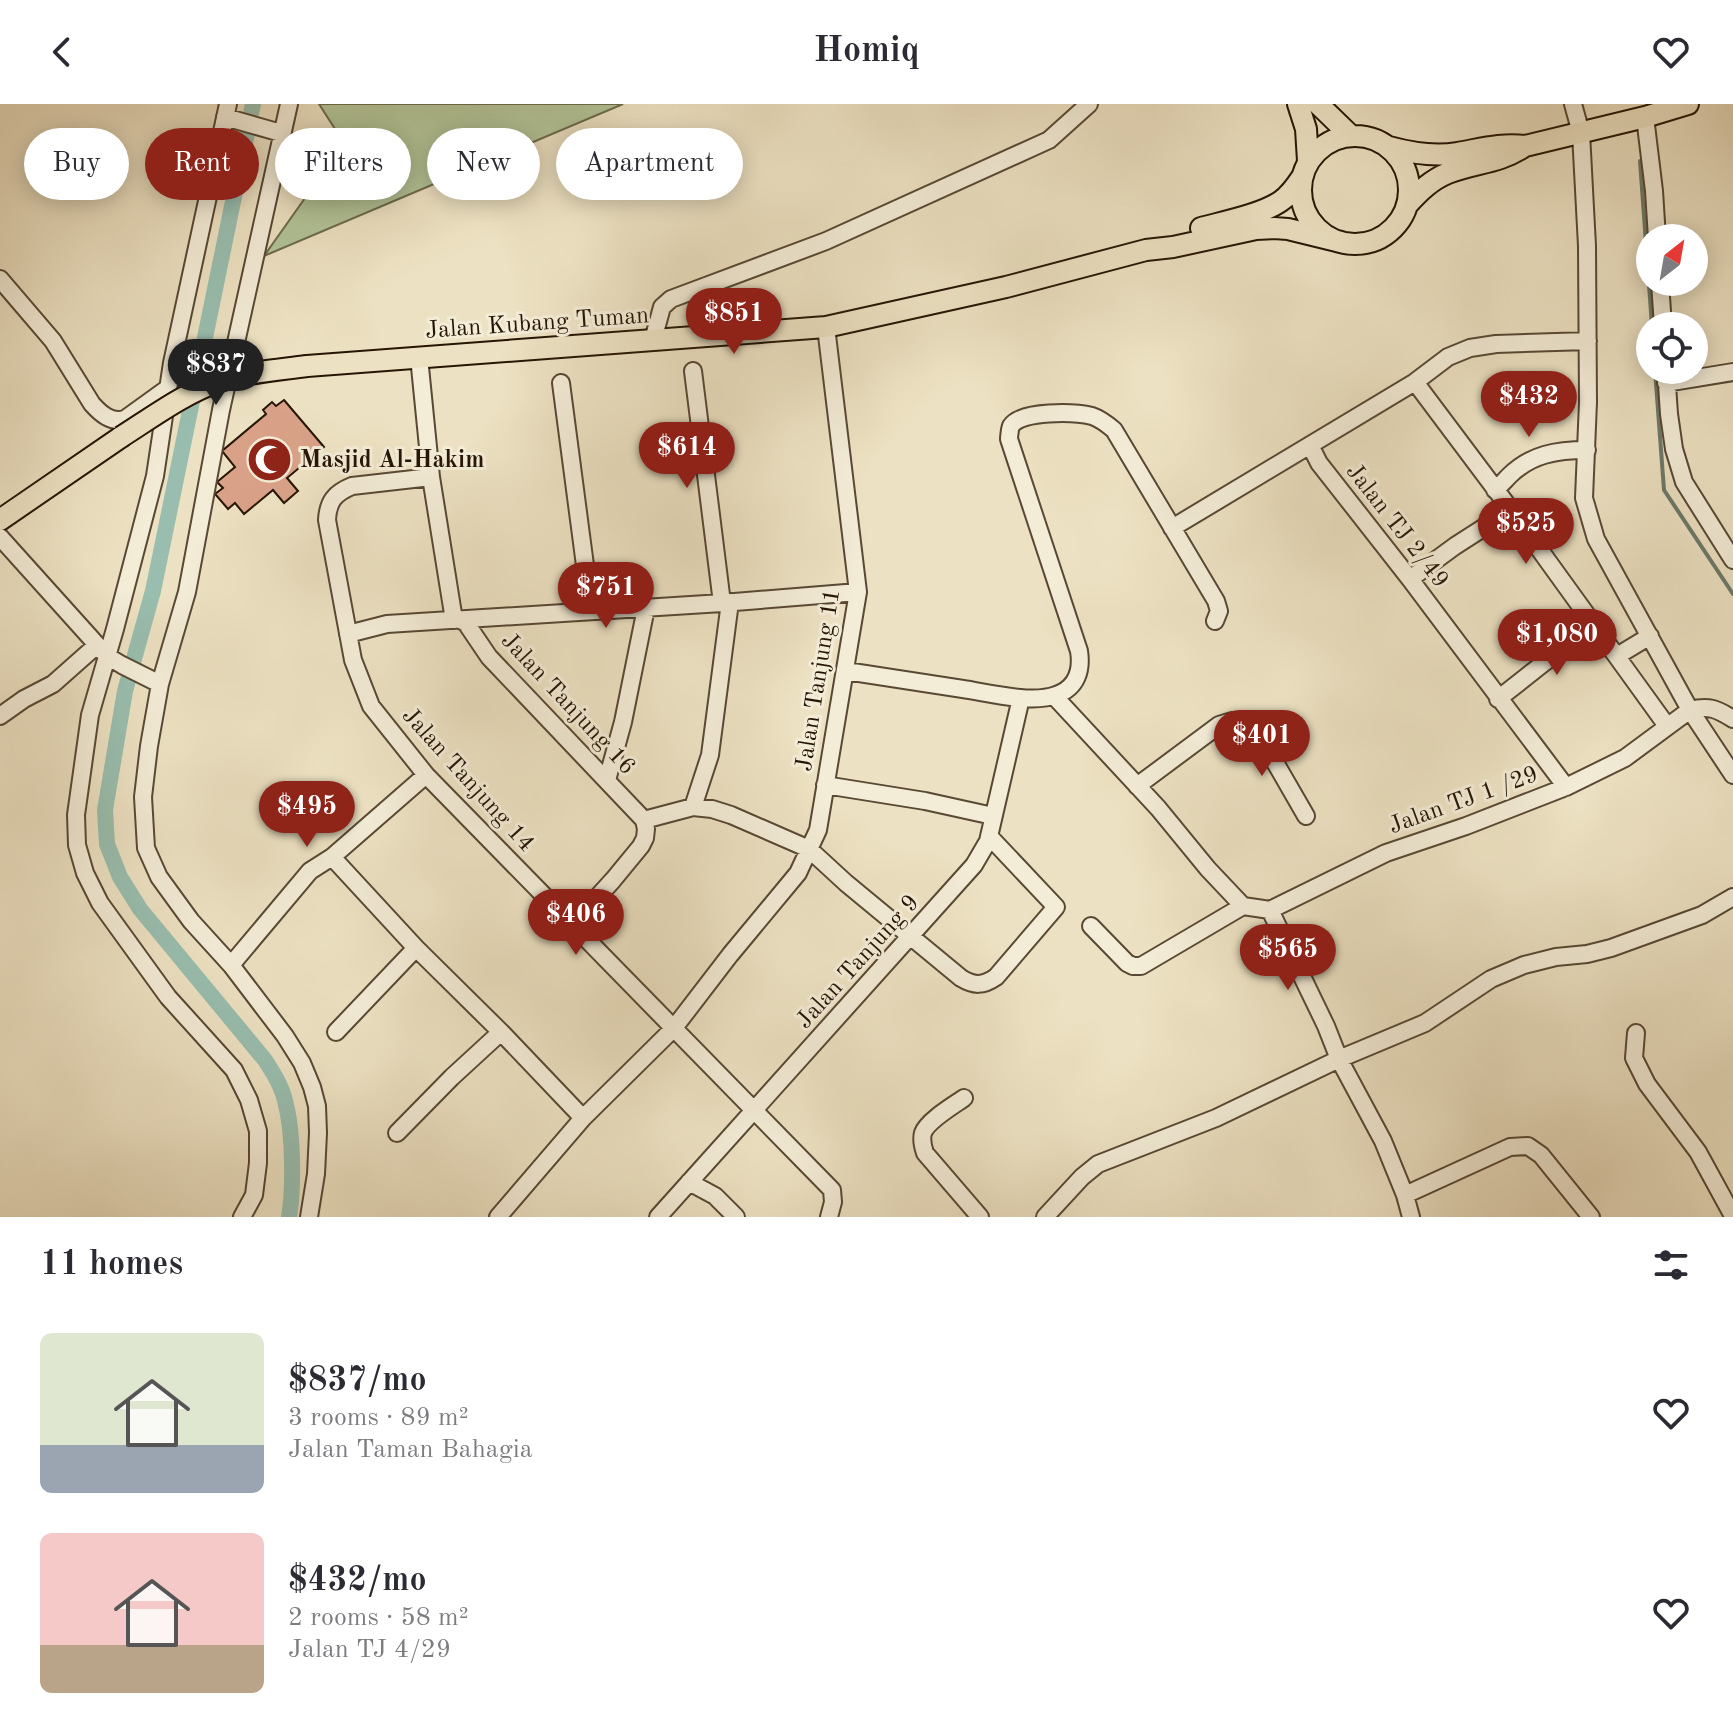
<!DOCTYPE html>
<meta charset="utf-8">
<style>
:root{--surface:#fff;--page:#f7f7f7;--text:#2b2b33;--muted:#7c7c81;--accent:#8f2418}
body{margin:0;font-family:"Old Standard TT",serif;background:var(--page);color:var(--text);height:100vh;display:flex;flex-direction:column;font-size:30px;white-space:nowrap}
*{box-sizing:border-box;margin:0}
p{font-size:26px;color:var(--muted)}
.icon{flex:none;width:44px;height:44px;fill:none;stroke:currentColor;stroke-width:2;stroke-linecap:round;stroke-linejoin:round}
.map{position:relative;height:1113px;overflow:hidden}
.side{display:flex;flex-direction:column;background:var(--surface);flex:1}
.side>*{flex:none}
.banner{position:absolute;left:24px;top:24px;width:800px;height:72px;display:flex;gap:16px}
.needle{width:52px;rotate:31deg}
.fabs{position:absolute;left:1636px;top:120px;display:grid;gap:16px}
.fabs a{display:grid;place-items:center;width:72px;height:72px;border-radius:50%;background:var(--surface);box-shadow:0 4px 20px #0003;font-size:40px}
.price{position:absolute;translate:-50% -68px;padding:0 18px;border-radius:28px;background:var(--accent);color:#fff;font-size:26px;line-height:52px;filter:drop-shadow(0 2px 4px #0008)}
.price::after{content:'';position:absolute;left:50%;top:48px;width:24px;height:18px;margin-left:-12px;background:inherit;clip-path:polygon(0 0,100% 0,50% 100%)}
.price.selected{background:#222;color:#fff}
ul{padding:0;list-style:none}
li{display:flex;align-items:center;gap:24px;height:200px;padding:0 40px}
li span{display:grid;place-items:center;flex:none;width:224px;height:160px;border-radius:12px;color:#555}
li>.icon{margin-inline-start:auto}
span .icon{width:96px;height:96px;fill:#fffc;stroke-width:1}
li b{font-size:34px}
h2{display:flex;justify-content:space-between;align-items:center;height:96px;padding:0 40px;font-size:34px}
.chip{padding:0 28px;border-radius:36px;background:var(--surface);box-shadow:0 4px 20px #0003;font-size:28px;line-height:72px}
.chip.selected{background:var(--accent);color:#fff}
header{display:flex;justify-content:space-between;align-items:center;height:104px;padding:0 40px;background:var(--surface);font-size:36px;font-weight:800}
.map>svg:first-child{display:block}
</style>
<header><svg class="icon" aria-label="back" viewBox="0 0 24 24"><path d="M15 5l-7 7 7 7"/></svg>Homiq<svg class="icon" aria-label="heart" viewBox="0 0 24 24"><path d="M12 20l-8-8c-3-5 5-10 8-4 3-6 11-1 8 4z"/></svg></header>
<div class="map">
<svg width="1733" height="1113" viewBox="0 0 1733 1113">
<rect width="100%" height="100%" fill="#ece1c2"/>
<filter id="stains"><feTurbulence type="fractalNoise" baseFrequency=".0025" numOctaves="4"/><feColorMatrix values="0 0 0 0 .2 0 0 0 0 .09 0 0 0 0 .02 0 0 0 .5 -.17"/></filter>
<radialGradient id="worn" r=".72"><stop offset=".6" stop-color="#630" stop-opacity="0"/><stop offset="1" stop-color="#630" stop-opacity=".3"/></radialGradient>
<path fill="#b2c498" stroke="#6c6c4e" stroke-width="2" d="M 319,0 L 623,0 L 264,152 L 344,39 Z"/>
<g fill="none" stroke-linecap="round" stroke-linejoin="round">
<path stroke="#6b7a6b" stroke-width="4" d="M 1640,57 L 1652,222
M 1655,266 L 1664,386 L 1733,490"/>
<path stroke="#99beaf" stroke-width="16" d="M 253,0 L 153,487 L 125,587 L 105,706 L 107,740 L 120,773 L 140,805 L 265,956 C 274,970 283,984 286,1001 C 293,1029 294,1084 289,1113"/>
</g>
<path fill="#d9a288" stroke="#261505" stroke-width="2" d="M 284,296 L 324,343 L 287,374 L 298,387 L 284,399 L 273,386 L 244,410 L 235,399 L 228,405 L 215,390 L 223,384 L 217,378 L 235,363 L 222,347 L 266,310 L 263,306 L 272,298 L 276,302 Z"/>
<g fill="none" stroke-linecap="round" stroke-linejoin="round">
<defs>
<path id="minor" d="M 228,0 L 172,259 L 155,372 L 115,525 L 90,611 L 76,711 L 77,741 L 85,769 L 100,799 L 168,893 L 234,966 L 249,996 L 258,1027 L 258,1059 L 254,1091 L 242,1113
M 289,0 L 221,306 L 187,488 L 160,580 L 149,642 L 143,693 L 146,744 L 159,773 L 191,817 L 231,861 L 285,932 L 302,959 L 312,983 L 317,1002 L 318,1029 L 316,1070 L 309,1113
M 1573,0 L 1581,29 L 1587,142 L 1588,298 L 1584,394 L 1596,435 L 1690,606 L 1733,671
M 225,13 L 281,29
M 1645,13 L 1654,87 L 1657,134
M 0,175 L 53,237 L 92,300 C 101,310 111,319 125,315 L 168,284
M 1660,178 L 1663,222
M 653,236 L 662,203 L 671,195 L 826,137 L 1049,36 L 1089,0
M 419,253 L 431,373 L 454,516
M 1666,266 L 1669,310 L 1674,345 L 1684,378 L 1733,456
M 693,267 L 722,499
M 1415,278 L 1511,406 L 1667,622
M 561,279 L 591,507
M 1666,279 L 1733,268
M 1310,341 L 1319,359 L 1410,475 L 1566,683
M 431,373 L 352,382 C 335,389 328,397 327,416 L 353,556 L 371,602 L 426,671 L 832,1086 L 833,1098 L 829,1113
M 1495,386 C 1501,381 1504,377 1509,372 C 1531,350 1557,346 1587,346
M 1172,424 L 1415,278 L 1448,253 L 1470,244 L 1496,240 L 1588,237
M 0,433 L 107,552 L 122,561 L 160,580
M 1410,475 L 1455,442 L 1511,406
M 459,515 L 466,519 L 489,553 L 644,716
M 348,530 L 387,520 L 722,499 L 858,488
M 1617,552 L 1650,532
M 846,567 C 885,573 924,579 963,585 C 989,589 1032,600 1056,591 C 1077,584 1082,566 1079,547 L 1009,335 C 1009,333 1010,324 1011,322 C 1021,306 1075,308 1092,312 C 1101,315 1107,320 1114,326 L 1216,497 L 1219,507 L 1215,517
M 1054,592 L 1158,704 L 1208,765 L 1243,802
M 1498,595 L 1545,558 L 1594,522
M 0,612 L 24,595 L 53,580 L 97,541
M 607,676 L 623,618 L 646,504
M 825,681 L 925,697 L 993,712
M 1137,682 L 1219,621 L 1232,617 L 1248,623 L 1261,634 L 1306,712
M 693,703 L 710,651 L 730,498
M 644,716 L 693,703 L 712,705 L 731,711 L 809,745 L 846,779 L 961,874 C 974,882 983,882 996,873 L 1056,803 L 989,732
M 332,753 L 416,844 L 501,928 L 583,1014
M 1243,802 L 1270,806 L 1386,749 L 1466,722 L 1566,683 L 1625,654 L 1690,606 C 1709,601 1717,605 1733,615
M 1270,806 L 1326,922 L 1339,955 L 1383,1037 L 1405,1091 L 1411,1113
M 573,820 L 613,776 L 641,742 L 645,734 L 646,725 L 644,716
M 1091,822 L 1127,859 L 1133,862 L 1141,862 L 1243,802
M 231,861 L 310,767 L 332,753 L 426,671
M 336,928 L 416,844
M 1636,929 L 1634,954 L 1647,980 L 1698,1048 L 1733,1112
M 964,994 C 954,1001 927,1017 923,1029 C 921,1036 923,1043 925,1049 L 980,1113
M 397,1029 L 452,973 L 501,928
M 689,1078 L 715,1092 L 736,1113
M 1405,1091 L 1510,1043 L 1528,1042 L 1541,1051 L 1591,1113
M 498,1113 L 583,1014 L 674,924 L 730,851 L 798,769 L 818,726 L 858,488 L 826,223
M 658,1113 L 974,761 L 988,737 L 1021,594
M 1045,1113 L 1082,1073 L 1098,1060 L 1216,1014 L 1339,955 L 1425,919 L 1491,875 L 1524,861 L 1556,853 L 1587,850 L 1611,844 L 1702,811 L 1733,793"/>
<path id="major" d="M 1298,0 L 1306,25 L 1308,57
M 1318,0 L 1351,32
M1301 86a54 54 0 1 1 108 0a54 54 0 1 1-108 0Z
M 1389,43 C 1411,49 1433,53 1457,49 C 1481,45 1501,39 1525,42
M 1408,100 C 1420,87 1431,76 1448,69 C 1476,58 1498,60 1525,42 L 1645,13 L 1688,0
M 1201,124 C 1223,118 1263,110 1281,97 C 1290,91 1296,82 1302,73
M 307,262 L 826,223 L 1006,183 L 1146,146 L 1173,143 L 1256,125 L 1274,124 L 1288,125 L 1341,138
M 0,416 L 121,333"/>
</defs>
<use href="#minor" stroke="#584834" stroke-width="20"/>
<use href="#major" stroke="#261505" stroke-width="24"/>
<use href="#minor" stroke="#f3ecd7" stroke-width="16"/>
<use href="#major" stroke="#ece1c2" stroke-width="20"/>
<defs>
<path id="major-bridge" d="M 121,333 C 151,314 186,288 220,277 C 248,268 278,266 307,262"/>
</defs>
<use href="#major-bridge" stroke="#261505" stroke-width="24" stroke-linecap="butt"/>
<use href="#major-bridge" stroke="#ece1c2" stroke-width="20"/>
</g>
<defs>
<symbol id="mosque-disc" viewBox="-11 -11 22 22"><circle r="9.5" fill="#8f2418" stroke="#f3ecd7"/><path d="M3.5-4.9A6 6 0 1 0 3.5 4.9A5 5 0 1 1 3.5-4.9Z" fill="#fff"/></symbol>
</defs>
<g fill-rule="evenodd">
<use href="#mosque-disc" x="244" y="330" width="51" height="51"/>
</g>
<g text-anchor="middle" stroke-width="6" stroke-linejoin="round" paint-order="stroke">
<g font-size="24" fill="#261505" stroke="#f3ecd7">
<text transform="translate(537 218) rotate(-4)" y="8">Jalan Kubang Tuman</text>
<text transform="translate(1398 421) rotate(52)" y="8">Jalan TJ 2/49</text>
<text transform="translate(817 576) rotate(-81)" y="8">Jalan Tanjung 11</text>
<text transform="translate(569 599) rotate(47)" y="8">Jalan Tanjung 16</text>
<text transform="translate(469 675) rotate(48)" y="8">Jalan Tanjung 14</text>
<text transform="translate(1463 695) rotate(-20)" y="8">Jalan TJ 1 /29</text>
<text transform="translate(857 857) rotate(-48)" y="8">Jalan Tanjung 9</text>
</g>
<g font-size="24" font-weight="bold" fill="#261505" stroke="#f3ecd7" text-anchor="start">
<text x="300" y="363">Masjid Al-Hakim</text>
</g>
</g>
<rect width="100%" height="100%" filter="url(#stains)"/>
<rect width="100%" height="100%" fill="url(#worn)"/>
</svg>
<div class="fabs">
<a><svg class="needle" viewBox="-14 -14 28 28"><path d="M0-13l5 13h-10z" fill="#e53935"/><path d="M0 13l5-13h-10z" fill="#7c7c81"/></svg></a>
<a><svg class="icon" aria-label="locate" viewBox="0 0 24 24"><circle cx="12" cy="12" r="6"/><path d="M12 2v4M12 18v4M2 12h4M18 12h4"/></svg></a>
</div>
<b class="price" style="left:734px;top:252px">$851</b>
<b class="price selected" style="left:216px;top:303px">$837</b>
<b class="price" style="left:1529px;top:335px">$432</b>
<b class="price" style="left:687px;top:386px">$614</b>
<b class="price" style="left:1526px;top:462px">$525</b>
<b class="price" style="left:606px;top:526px">$751</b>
<b class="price" style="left:1557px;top:573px">$1,080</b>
<b class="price" style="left:1262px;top:674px">$401</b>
<b class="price" style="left:307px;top:745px">$495</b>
<b class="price" style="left:576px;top:853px">$406</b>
<b class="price" style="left:1288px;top:888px">$565</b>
<div class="banner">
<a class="chip">Buy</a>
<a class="chip selected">Rent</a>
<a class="chip">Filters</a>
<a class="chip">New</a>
<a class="chip">Apartment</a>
</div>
</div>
<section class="side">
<h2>11 homes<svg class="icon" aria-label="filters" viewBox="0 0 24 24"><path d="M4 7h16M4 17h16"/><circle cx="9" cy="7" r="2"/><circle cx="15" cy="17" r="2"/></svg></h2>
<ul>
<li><span style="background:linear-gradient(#dfe7d0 70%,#9aa5b1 0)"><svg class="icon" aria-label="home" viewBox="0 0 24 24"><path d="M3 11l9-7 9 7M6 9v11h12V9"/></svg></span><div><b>$837/mo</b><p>3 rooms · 89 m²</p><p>Jalan Taman Bahagia</p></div><svg class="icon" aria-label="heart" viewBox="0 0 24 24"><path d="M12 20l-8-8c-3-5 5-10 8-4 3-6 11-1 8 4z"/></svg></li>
<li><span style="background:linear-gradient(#f6c9c9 70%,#b9a48a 0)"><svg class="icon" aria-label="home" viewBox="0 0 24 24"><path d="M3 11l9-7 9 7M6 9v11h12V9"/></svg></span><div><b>$432/mo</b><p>2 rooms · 58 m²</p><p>Jalan TJ 4/29</p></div><svg class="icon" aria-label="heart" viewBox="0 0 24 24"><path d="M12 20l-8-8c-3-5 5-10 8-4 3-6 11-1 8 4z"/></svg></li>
</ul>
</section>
